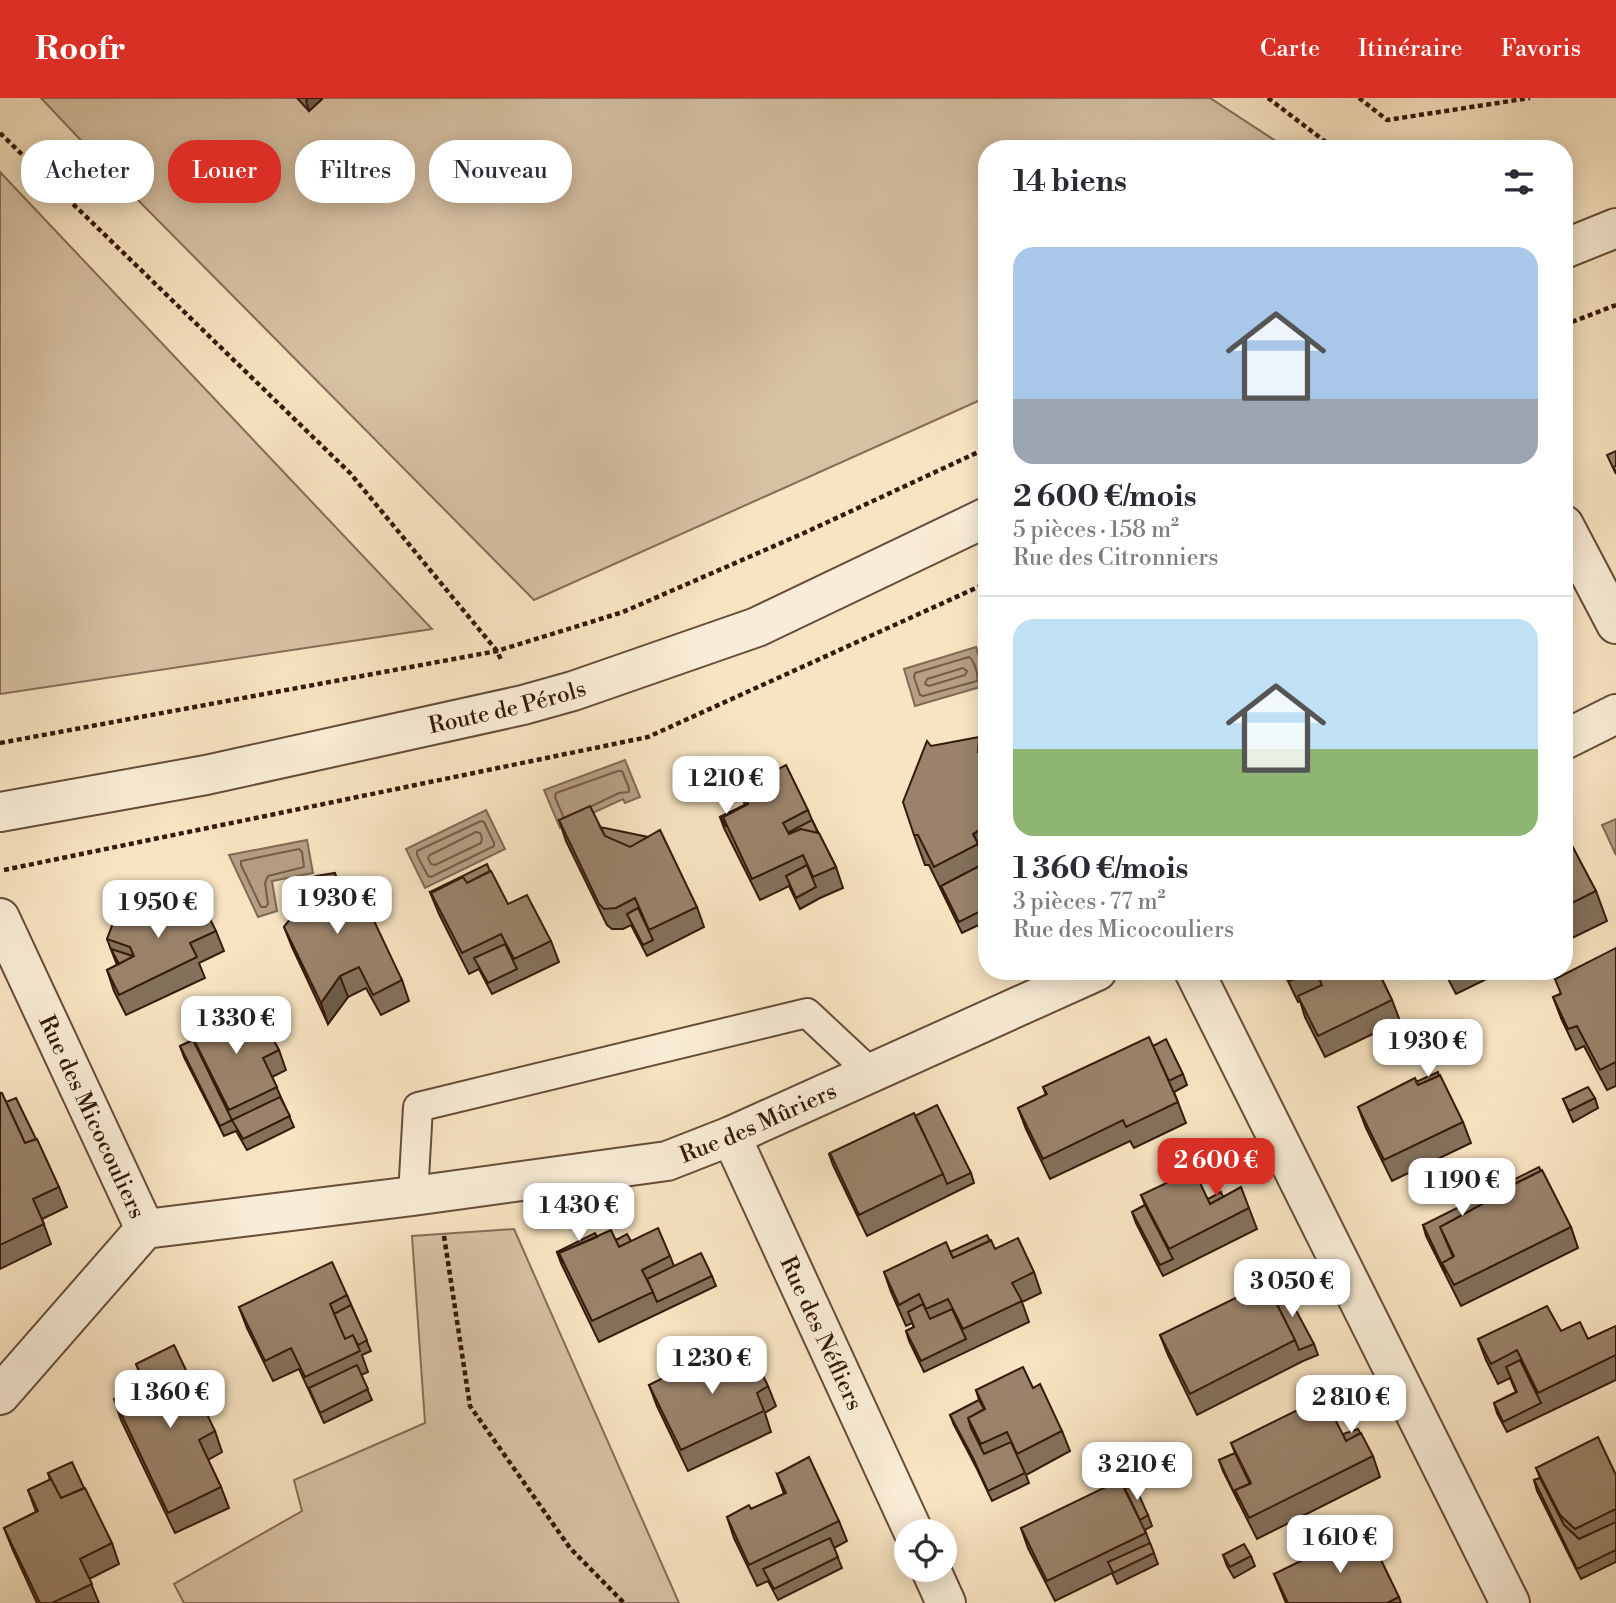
<!DOCTYPE html>
<html lang="fr">
<meta charset="utf-8">
<style>
:root{--surface:#fff;--page:#f7f7f7;--text:#2b2b33;--muted:#7c7c81;--line:#e1e1e2;--accent:#d93025}
body{margin:0;font-family:"Libre Bodoni",serif;background:var(--page);color:var(--text);height:100vh;display:flex;flex-direction:column;font-size:26px;white-space:nowrap}
*{box-sizing:border-box;margin:0}
p{font-size:23px;color:var(--muted)}
.icon{flex:none;width:38px;height:38px;fill:none;stroke:currentColor;stroke-width:2;stroke-linecap:round;stroke-linejoin:round}
.map{position:relative;flex:1;overflow:hidden}
.sheet{position:absolute;left:978px;top:42px;width:595px;height:840px;display:flex;flex-direction:column;background:var(--surface);border-radius:28px;box-shadow:0 4px 18px #0003}
.sheet>*{flex:none}
.top-card{position:absolute;left:21px;top:42px;width:665px;height:63px;display:flex;gap:14px}
.buttons{position:absolute;left:894px;top:1421px;display:grid;gap:14px}
.buttons a{display:grid;place-items:center;width:63px;height:63px;border-radius:50%;background:var(--surface);box-shadow:0 4px 18px #0003;font-size:35px}
.price{position:absolute;translate:-50% -60px;padding:0 16px;border-radius:14px;background:#fff;color:#222;font-size:23px;line-height:46px;filter:drop-shadow(0 2px 4px #0008)}
.price::after{content:'';position:absolute;left:50%;top:42px;width:21px;height:16px;margin-left:-10px;background:inherit;clip-path:polygon(0 0,100% 0,50% 100%)}
.price.current{background:var(--accent);color:#fff}
ul{padding:0;list-style:none}
li{display:grid;align-content:center;gap:14px;height:371px;padding:0 35px}
li+li{border-top:2px solid var(--line)}
li span{display:grid;place-items:center;height:217px;border-radius:21px;color:#555}
li>.icon{margin-inline-start:auto}
span .icon{width:126px;height:126px;fill:#fffc;stroke-width:1}
li b{font-size:30px}
h2{display:flex;justify-content:space-between;align-items:center;height:84px;padding:0 35px;font-size:30px}
.tag{padding:0 24px;border-radius:28px;background:var(--surface);box-shadow:0 4px 18px #0003;font-size:24px;line-height:63px}
.tag.current{background:var(--accent);color:#fff}
header{display:flex;align-items:center;gap:42px;box-sizing:border-box;height:98px;padding:0 35px;background:var(--accent);color:#fff}
header strong{font-size:33px}
nav{display:flex;gap:38px;margin-inline-start:auto;font-size:24px}
.map>svg:first-child{display:block}
</style>
<header>
<strong>Roofr</strong>
<nav><a>Carte</a><a>Itinéraire</a><a>Favoris</a></nav>
</header>
<div class="map">
<svg width="1616" height="1505" viewBox="0 0 1616 1505">
<rect width="100%" height="100%" fill="#f8e4c2"/>
<filter id="stains"><feTurbulence type="fractalNoise" baseFrequency=".00286" numOctaves="4"/><feColorMatrix values="0 0 0 0 .2 0 0 0 0 .09 0 0 0 0 .02 0 0 0 .5 -.17"/></filter>
<radialGradient id="worn" r=".72"><stop offset=".6" stop-color="#630" stop-opacity="0"/><stop offset="1" stop-color="#630" stop-opacity=".3"/></radialGradient>
<path fill="#d7c1a3" stroke="#866d57" stroke-width="2" d="M 41,0 L 1210,0 L 1288,51 L 987,51 L 987,299 L 534,502 L 125,89 Z
M 0,74 L 432,531 L 0,596 Z
M 514,1131 L 679,1505 L 184,1505 L 174,1486 L 302,1413 L 294,1382 L 425,1325 L 412,1138 Z"/>
<path fill="#b69f84" stroke="#826954" stroke-width="2" d="M 976,549 L 987,587 L 915,608 L 904,571 Z
M 625,662 L 640,699 L 625,705 L 623,701 L 560,730 L 544,692 Z
M 486,712 L 505,751 L 425,790 L 406,751 Z
M 1616,721 L 1616,757 L 1602,727 Z
M 307,742 L 313,775 L 272,783 L 277,813 L 258,819 L 229,757 Z"/>
<g fill="none" stroke-linecap="round" stroke-linejoin="round">
<path stroke="#765c48" stroke-width="2" d="M 969,559 C 974,562 979,577 977,583 L 923,598 L 920,597 L 914,579 L 915,575 Z
M 963,570 L 967,573 L 965,577 L 929,588 L 925,586 L 927,581 Z
M 563,718 L 555,699 L 556,695 L 618,673 L 622,673 L 629,690 L 629,694 L 619,695 L 592,708
M 481,723 L 484,724 L 494,745 L 494,748 L 431,779 L 428,778 L 417,757 L 417,753 Z
M 476,734 L 480,735 L 482,740 L 481,745 L 435,767 L 431,766 L 428,760 L 430,757 Z
M 299,751 L 302,754 L 304,769 L 268,778 L 265,785 L 268,806 L 266,809 L 261,809 L 241,767 L 241,763 Z"/>
<defs>
<path id="service" d="M 413,1098 L 418,1009 L 807,915 L 870,974"/>
<g id="minor">
<path d="M 1564,427 L 1616,526"/>
<path d="M 1564,642 L 1616,616"/>
<path id="s1" d="M 0,820 L 145,1131 L 0,1297"/>
<path d="M 1194,873 L 1510,1505"/>
<path id="s2" d="M 731,1038 L 913,1433"/>
<path id="s3" d="M 145,1131 L 413,1098 L 667,1063 L 731,1038 L 1097,873"/>
<path d="M 931,1472 L 946,1505"/>
</g>
<g id="tertiary">
<path d="M 1564,151 L 1616,130"/>
<path id="s4" d="M 0,714 L 206,677 L 523,607 L 573,593 L 757,529 L 987,419"/>
</g>
</defs>
<use href="#service" stroke="#664c39" stroke-width="32"/>
<use href="#minor" stroke="#664c39" stroke-width="42"/>
<use href="#tertiary" stroke="#664c39" stroke-width="42"/>
<path stroke="#35190b" stroke-width="4.5" stroke-dasharray="5 3.5" stroke-linecap="butt" d="M 1268,0 L 1335,51
M 1359,0 L 1387,22 L 1530,0
M 0,35 L 350,375 L 497,553 L 502,564
M 1564,227 L 1616,207
M 0,645 L 497,553 L 623,514 L 804,435 L 987,350
M 4,772 L 648,639 L 987,485
M 444,1138 L 470,1308 L 570,1450 L 624,1505"/>
<use href="#service" stroke="#faedd7" stroke-width="28"/>
<use href="#minor" stroke="#faedd7" stroke-width="38"/>
<use href="#tertiary" stroke="#faedd7" stroke-width="38"/>
</g>
<path fill="#84715b" stroke="#35190b" stroke-width="2" d="M 297,0 L 322,0 L 322,1 L 309,13 Z
M 931,648 L 987,655 L 987,764 L 985,765 L 987,770 L 987,823 L 962,835 L 929,767 L 925,767 L 914,737 Z
M 739,691 L 808,712 L 812,722 L 836,769 L 843,790 L 820,800 L 800,811 L 789,788 L 760,802 L 724,730 L 720,719 L 745,707 Z
M 559,722 L 600,729 L 697,809 L 704,829 L 647,858 L 631,827 L 623,831 L 612,831 L 607,827 L 566,743 Z
M 1564,736 L 1596,793 L 1607,823 L 1564,844 Z
M 341,791 L 402,882 L 409,903 L 381,917 L 366,890 L 348,899 L 328,926 L 292,849 L 284,829 L 291,820 L 285,805 Z
M 430,794 L 508,806 L 551,843 L 559,864 L 492,896 L 479,871 L 469,876 L 439,816 Z
M 125,814 L 216,833 L 224,853 L 199,865 L 205,880 L 126,917 L 114,893 L 107,872 L 117,867 L 107,841 Z
M 1616,850 L 1616,988 L 1607,992 L 1584,948 L 1576,952 L 1561,920 L 1553,899 L 1560,896 Z
M 1283,873 L 1378,873 L 1392,902 L 1400,923 L 1325,959 L 1305,919 L 1300,903 L 1298,904 Z
M 1444,873 L 1503,873 L 1456,896 Z
M 245,917 L 265,928 L 279,952 L 286,972 L 272,979 L 294,1029 L 247,1052 L 236,1033 L 224,1038 L 184,959 L 180,948 L 193,942 L 189,932 Z
M 1153,948 L 1183,976 L 1187,987 L 1174,994 L 1186,1025 L 1134,1050 L 1130,1043 L 1050,1081 L 1026,1031 L 1018,1010 L 1046,997 L 1043,989 Z
M 1416,984 L 1463,1024 L 1471,1045 L 1392,1083 L 1366,1030 L 1358,1009 Z
M 0,995 L 59,1089 L 67,1109 L 42,1121 L 51,1146 L 0,1171 Z
M 1595,1000 L 1598,1010 L 1573,1024 L 1563,1001 Z
M 915,1018 L 971,1075 L 974,1085 L 867,1138 L 833,1067 L 829,1056 Z
M 1141,1097 L 1208,1101 L 1249,1110 L 1257,1131 L 1163,1178 L 1136,1125 L 1132,1114 L 1145,1107 Z
M 1423,1127 L 1571,1129 L 1578,1150 L 1461,1208 L 1426,1138 Z
M 597,1139 L 631,1143 L 670,1158 L 674,1168 L 712,1178 L 716,1188 L 599,1244 L 561,1165 L 557,1154 Z
M 995,1151 L 1034,1174 L 1041,1195 L 1022,1204 L 1029,1224 L 924,1274 L 909,1243 L 906,1233 L 914,1229 L 912,1225 L 906,1228 L 891,1194 L 884,1174 L 950,1154 Z
M 1271,1194 L 1314,1246 L 1318,1257 L 1303,1263 L 1197,1317 L 1168,1257 L 1160,1237 Z
M 347,1197 L 371,1253 L 362,1257 L 368,1274 L 361,1277 L 372,1302 L 324,1325 L 299,1271 L 273,1283 L 247,1230 L 239,1209 Z
M 1616,1228 L 1616,1282 L 1507,1334 L 1497,1315 L 1494,1305 L 1516,1294 L 1510,1280 L 1498,1286 L 1486,1262 L 1478,1241 L 1561,1233 L 1588,1241 Z
M 711,1257 L 768,1288 L 776,1308 L 765,1315 L 771,1334 L 688,1373 L 657,1308 L 649,1287 L 684,1282 L 714,1267 Z
M 136,1266 L 215,1333 L 222,1354 L 208,1362 L 221,1389 L 229,1410 L 175,1435 L 121,1322 L 114,1301 L 130,1294 L 126,1282 L 140,1276 Z
M 1033,1290 L 1062,1333 L 1070,1353 L 1026,1377 L 1029,1385 L 992,1403 L 977,1371 L 954,1327 L 950,1317 L 979,1302 L 976,1292 Z
M 1343,1336 L 1373,1358 L 1380,1379 L 1257,1441 L 1223,1373 L 1219,1362 L 1235,1355 L 1231,1345 Z
M 1536,1370 L 1616,1377 L 1616,1464 L 1581,1481 L 1537,1393 L 1534,1382 L 1540,1380 Z
M 48,1375 L 112,1445 L 119,1466 L 89,1481 L 99,1505 L 37,1505 L 12,1450 L 4,1430 L 36,1414 L 28,1392 L 50,1382 Z
M 777,1376 L 839,1423 L 847,1443 L 834,1450 L 842,1470 L 778,1502 L 768,1483 L 757,1488 L 734,1440 L 727,1419 L 751,1411 L 784,1396 Z
M 1125,1391 L 1148,1417 L 1152,1428 L 1145,1432 L 1158,1466 L 1117,1486 L 1112,1475 L 1055,1503 L 1028,1450 L 1021,1430 Z
M 1223,1457 L 1251,1458 L 1255,1468 L 1234,1480 L 1227,1468 Z
M 1274,1476 L 1399,1499 L 1401,1505 L 1286,1505 Z"/>
<path fill="#6c5c4a" stroke="#35190b" stroke-width="2" d="M 308,0 L 322,0 L 322,1 L 309,13 L 306,3 Z
M 979,639 L 987,661 L 978,654 Z
M 987,727 L 987,764 L 985,765 L 978,746 L 973,736 Z
M 335,775 L 343,796 L 337,791 Z
M 340,878 L 348,899 L 328,926 L 321,905 Z"/>
<path fill="#9a836a" stroke="#35190b" stroke-width="2" d="M 1616,353 L 1616,368 L 1614,369 L 1616,376 L 1607,357 Z
M 979,639 L 978,654 L 987,655 L 987,727 L 973,736 L 978,746 L 934,769 L 918,737 L 914,737 L 903,704 L 927,643 L 931,648 Z
M 786,667 L 808,712 L 783,725 L 789,736 L 801,731 L 819,735 L 836,769 L 813,779 L 803,757 L 752,781 L 723,719 L 748,706 L 739,691 Z
M 745,707 L 723,719 L 726,729 L 720,719 Z
M 590,708 L 605,738 L 630,749 L 660,732 L 697,809 L 649,832 L 635,800 L 616,810 L 604,811 L 599,806 L 559,722 Z
M 812,722 L 818,735 L 801,731 L 789,736 L 789,734 Z
M 600,729 L 648,739 L 630,749 L 605,738 Z
M 1564,736 L 1566,736 L 1596,793 L 1564,809 Z
M 985,765 L 987,770 L 987,810 L 959,824 L 941,788 Z
M 487,766 L 490,773 L 467,785 L 463,779 L 431,795 L 435,805 L 430,794 Z
M 807,767 L 816,789 L 796,800 L 786,778 Z
M 491,773 L 508,806 L 527,797 L 551,843 L 514,861 L 501,836 L 462,855 L 431,795 L 463,779 L 467,785 Z
M 335,775 L 337,791 L 358,789 L 402,882 L 373,897 L 359,869 L 340,878 L 321,905 L 284,829 L 296,814 L 285,805 L 295,788 L 316,778 Z
M 152,796 L 180,806 L 198,797 L 216,833 L 190,845 L 197,859 L 119,897 L 107,872 L 134,858 L 130,849 L 107,841 L 118,812 L 143,820 Z
M 130,797 L 149,804 L 143,820 L 125,814 Z
M 638,810 L 653,842 L 643,847 L 627,816 Z
M 505,846 L 517,871 L 488,885 L 474,860 Z
M 1616,850 L 1616,964 L 1600,972 L 1577,928 L 1568,931 L 1553,899 L 1561,896 L 1555,881 Z
M 111,851 L 133,858 L 119,866 Z
M 1285,873 L 1311,873 L 1290,883 Z
M 1316,873 L 1378,873 L 1392,902 L 1318,938 L 1298,898 L 1322,887 Z
M 240,907 L 253,933 L 266,928 L 279,952 L 263,960 L 277,989 L 229,1012 L 189,932 Z
M 256,911 L 265,928 L 253,933 L 245,917 Z
M 1149,939 L 1178,1004 L 1126,1029 L 1123,1022 L 1043,1061 L 1018,1010 L 1047,996 L 1043,989 Z
M 1166,941 L 1183,976 L 1169,983 L 1153,948 Z
M 193,942 L 232,1022 L 220,1028 L 180,948 Z
M 1438,974 L 1439,978 L 1418,987 L 1416,984 Z
M 1440,977 L 1463,1024 L 1384,1062 L 1358,1009 L 1415,980 L 1418,987 Z
M 1588,989 L 1595,1000 L 1569,1013 L 1563,1001 Z
M 0,995 L 2,995 L 25,1045 L 37,1041 L 59,1089 L 33,1101 L 44,1126 L 0,1147 Z
M 280,999 L 290,1018 L 243,1041 L 232,1022 Z
M 16,1000 L 36,1041 L 25,1045 L 6,1004 Z
M 937,1007 L 971,1075 L 947,1086 L 943,1076 L 915,1018 Z
M 914,1015 L 943,1076 L 859,1117 L 830,1055 Z
M 1539,1069 L 1541,1073 L 1496,1095 L 1497,1098 L 1440,1129 L 1453,1159 L 1442,1165 L 1446,1175 L 1423,1127 Z
M 1194,1072 L 1210,1106 L 1241,1089 L 1249,1110 L 1169,1151 L 1141,1097 Z
M 1542,1072 L 1571,1129 L 1454,1187 L 1442,1165 L 1454,1158 L 1440,1129 L 1497,1098 L 1496,1095 Z
M 1221,1094 L 1223,1099 L 1210,1106 L 1208,1101 Z
M 1145,1107 L 1173,1161 L 1160,1167 L 1132,1114 Z
M 658,1130 L 670,1158 L 642,1172 L 653,1194 L 592,1223 L 559,1155 L 611,1132 L 619,1149 Z
M 595,1135 L 597,1139 L 559,1155 L 563,1165 L 557,1154 Z
M 627,1136 L 631,1143 L 619,1149 L 616,1142 Z
M 987,1137 L 990,1143 L 953,1160 L 950,1154 Z
M 1018,1140 L 1034,1174 L 1012,1185 L 1022,1203 L 963,1231 L 948,1201 L 926,1211 L 919,1196 L 899,1207 L 884,1174 L 946,1144 L 953,1160 L 991,1142 L 995,1151 Z
M 701,1155 L 712,1178 L 657,1204 L 647,1181 Z
M 332,1164 L 347,1197 L 330,1206 L 345,1241 L 353,1237 L 360,1253 L 305,1279 L 291,1250 L 265,1263 L 239,1209 Z
M 1266,1185 L 1295,1242 L 1190,1296 L 1160,1237 Z
M 1283,1188 L 1314,1246 L 1299,1252 L 1295,1242 L 1271,1194 Z
M 923,1206 L 930,1221 L 952,1211 L 966,1241 L 921,1263 L 906,1233 L 914,1229 L 908,1214 Z
M 351,1207 L 367,1242 L 358,1247 L 353,1237 L 345,1241 L 334,1216 Z
M 1547,1208 L 1561,1233 L 1580,1224 L 1588,1241 L 1616,1228 L 1616,1257 L 1538,1295 L 1517,1252 L 1491,1266 L 1478,1241 Z
M 745,1240 L 768,1288 L 757,1295 L 764,1313 L 681,1352 L 649,1287 L 679,1272 L 685,1283 L 715,1267 L 711,1257 Z
M 174,1247 L 215,1333 L 199,1342 L 221,1389 L 168,1415 L 114,1301 L 146,1287 L 136,1266 Z
M 1520,1262 L 1541,1305 L 1503,1324 L 1494,1305 L 1517,1294 L 1506,1269 Z
M 357,1267 L 368,1291 L 320,1315 L 309,1290 Z
M 1023,1269 L 1033,1290 L 1040,1286 L 1062,1333 L 1017,1356 L 1007,1334 L 981,1346 L 968,1320 L 985,1311 L 976,1292 Z
M 708,1270 L 685,1283 L 684,1282 Z
M 140,1276 L 145,1287 L 131,1294 L 126,1282 Z
M 1324,1299 L 1346,1343 L 1361,1335 L 1373,1358 L 1249,1420 L 1235,1392 L 1251,1385 L 1231,1345 Z
M 979,1302 L 984,1311 L 968,1320 L 971,1330 L 984,1356 L 1011,1344 L 1025,1375 L 988,1393 L 973,1360 L 950,1317 Z
M 1358,1331 L 1360,1335 L 1346,1343 L 1343,1336 Z
M 1598,1339 L 1616,1377 L 1616,1411 L 1575,1431 L 1560,1417 L 1536,1370 Z
M 1235,1355 L 1250,1386 L 1235,1392 L 1238,1403 L 1219,1362 Z
M 809,1359 L 839,1423 L 749,1467 L 727,1419 L 749,1407 L 751,1411 L 786,1395 L 777,1376 Z
M 72,1364 L 84,1390 L 61,1400 L 48,1375 Z
M 1540,1380 L 1564,1427 L 1579,1441 L 1616,1424 L 1616,1452 L 1577,1471 L 1534,1382 Z
M 51,1381 L 61,1400 L 85,1390 L 112,1445 L 80,1461 L 92,1486 L 52,1505 L 40,1505 L 4,1430 L 38,1413 L 28,1392 Z
M 1120,1382 L 1146,1435 L 1047,1483 L 1021,1430 Z
M 1134,1386 L 1148,1417 L 1140,1422 L 1125,1391 Z
M 1366,1431 L 1399,1499 L 1387,1505 L 1288,1505 L 1274,1476 Z
M 830,1440 L 838,1459 L 774,1491 L 763,1471 Z
M 1150,1445 L 1154,1455 L 1113,1475 L 1108,1464 Z
M 1244,1446 L 1251,1458 L 1230,1469 L 1223,1457 Z"/>
<g text-anchor="middle" stroke-width="7" stroke-linejoin="round" paint-order="stroke">
<g font-size="23" fill="#35190b" stroke="#faedd7">
<text dy="8" stroke="none"><textPath href="#s4" startOffset="518">Route de Pérols</textPath></text>
<text dy="8" stroke="none"><textPath href="#s1" startOffset="219">Rue des Micocouliers</textPath></text>
<text dy="8" stroke="none"><textPath href="#s3" startOffset="625">Rue des Mûriers</textPath></text>
<text dy="8" stroke="none"><textPath href="#s2" startOffset="217">Rue des Néfliers</textPath></text>
</g>
</g>
<rect width="100%" height="100%" filter="url(#stains)"/>
<rect width="100%" height="100%" fill="url(#worn)"/>
</svg>
<div class="buttons">
<a><svg class="icon" aria-label="locate" viewBox="0 0 24 24"><circle cx="12" cy="12" r="6"/><path d="M12 2v4M12 18v4M2 12h4M18 12h4"/></svg></a>
</div>
<b class="price" style="left:726px;top:718px">1 210 €</b>
<b class="price" style="left:337px;top:838px">1 930 €</b>
<b class="price" style="left:158px;top:842px">1 950 €</b>
<b class="price" style="left:236px;top:958px">1 330 €</b>
<b class="price" style="left:1428px;top:981px">1 930 €</b>
<b class="price current" style="left:1216px;top:1100px">2 600 €</b>
<b class="price" style="left:1462px;top:1120px">1 190 €</b>
<b class="price" style="left:579px;top:1145px">1 430 €</b>
<b class="price" style="left:1292px;top:1221px">3 050 €</b>
<b class="price" style="left:712px;top:1298px">1 230 €</b>
<b class="price" style="left:170px;top:1332px">1 360 €</b>
<b class="price" style="left:1351px;top:1337px">2 810 €</b>
<b class="price" style="left:1137px;top:1404px">3 210 €</b>
<b class="price" style="left:1340px;top:1477px">1 610 €</b>
<div class="top-card">
<a class="tag">Acheter</a>
<a class="tag current">Louer</a>
<a class="tag">Filtres</a>
<a class="tag">Nouveau</a>
</div>
<section class="sheet">
<h2>14 biens<svg class="icon" aria-label="filters" viewBox="0 0 24 24"><path d="M4 7h16M4 17h16"/><circle cx="9" cy="7" r="2"/><circle cx="15" cy="17" r="2"/></svg></h2>
<ul>
<li><span style="background:linear-gradient(#a9c7e8 70%,#9aa5b1 0)"><svg class="icon" aria-label="home" viewBox="0 0 24 24"><path d="M3 11l9-7 9 7M6 9v11h12V9"/></svg></span><div><b>2 600 €/mois</b><p>5 pièces · 158 m²</p><p>Rue des Citronniers</p></div></li>
<li><span style="background:linear-gradient(#bfe0f5 60%,#8fb573 0)"><svg class="icon" aria-label="home" viewBox="0 0 24 24"><path d="M3 11l9-7 9 7M6 9v11h12V9"/></svg></span><div><b>1 360 €/mois</b><p>3 pièces · 77 m²</p><p>Rue des Micocouliers</p></div></li>
</ul>
</section>
</div>
